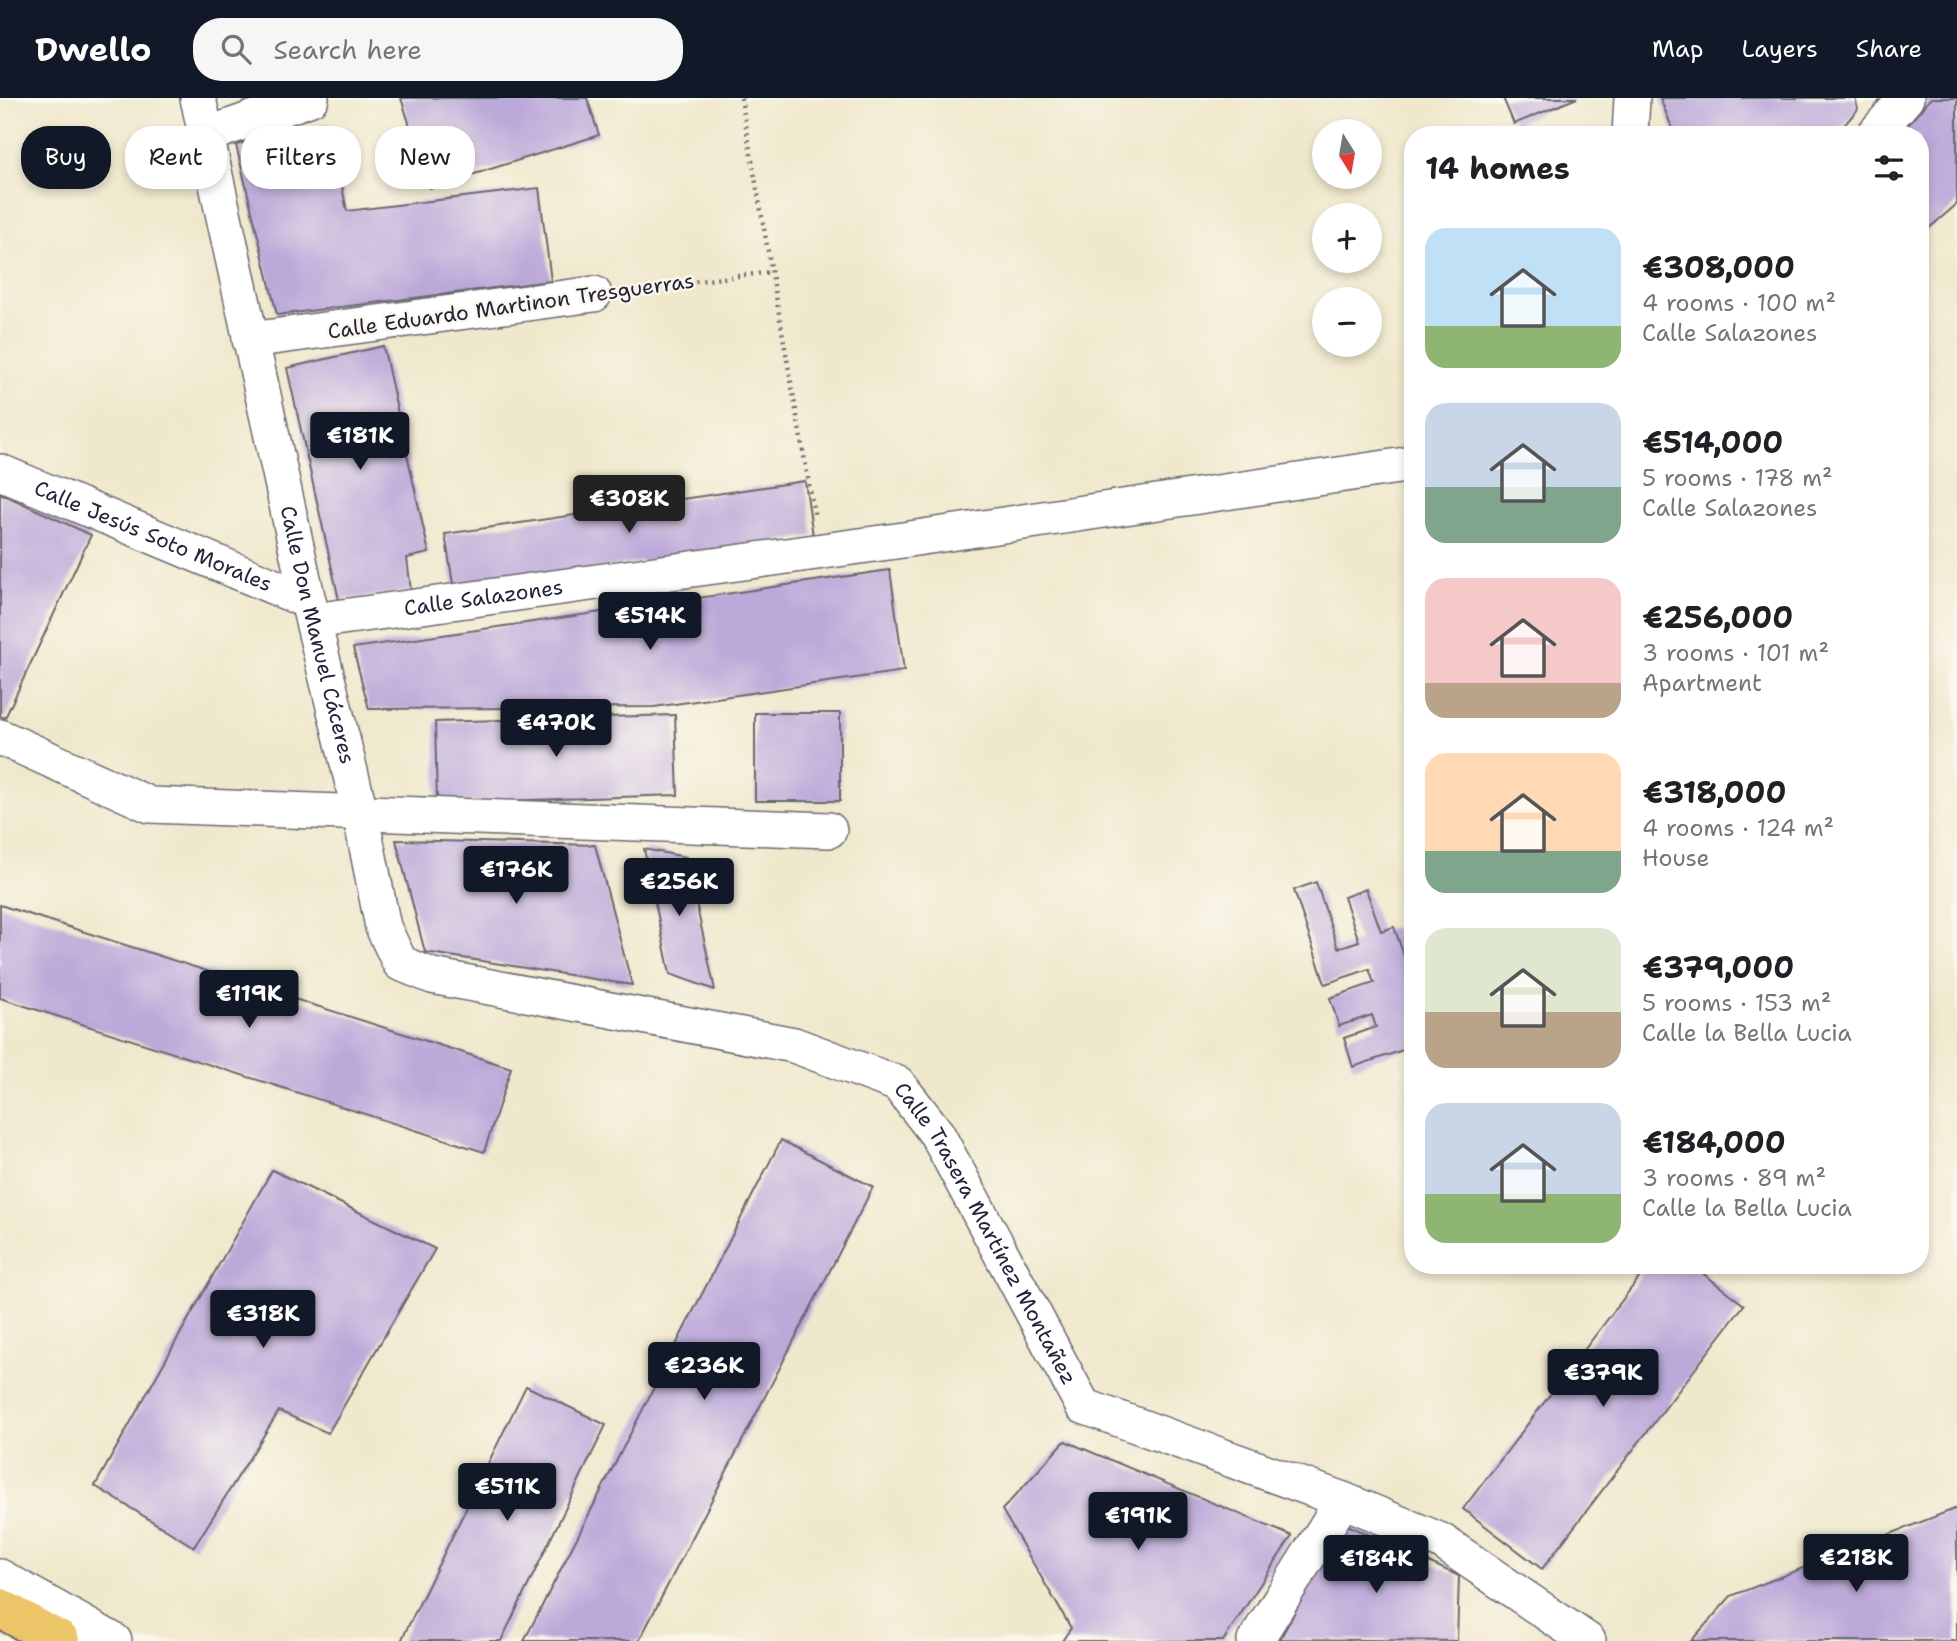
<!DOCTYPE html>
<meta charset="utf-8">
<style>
:root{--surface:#fff;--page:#f6f6f6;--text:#202124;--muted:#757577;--accent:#111827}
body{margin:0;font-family:"Shantell Sans",sans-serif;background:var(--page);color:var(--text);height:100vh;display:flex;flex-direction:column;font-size:26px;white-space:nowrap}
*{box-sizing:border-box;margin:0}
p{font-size:23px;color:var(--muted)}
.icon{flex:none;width:38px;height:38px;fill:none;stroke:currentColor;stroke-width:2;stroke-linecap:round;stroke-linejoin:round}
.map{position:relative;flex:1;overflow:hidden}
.drawer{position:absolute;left:1404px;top:28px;width:525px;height:1148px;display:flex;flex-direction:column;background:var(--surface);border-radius:28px;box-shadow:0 4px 10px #0003}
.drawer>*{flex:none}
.top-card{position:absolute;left:21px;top:28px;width:665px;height:63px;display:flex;gap:14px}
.needle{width:46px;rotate:169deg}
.fabs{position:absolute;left:1312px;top:21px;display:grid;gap:14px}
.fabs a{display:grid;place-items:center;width:70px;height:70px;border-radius:50%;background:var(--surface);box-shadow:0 4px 10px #0003;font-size:35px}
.price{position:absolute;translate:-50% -60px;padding:0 16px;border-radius:7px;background:var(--accent);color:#fff;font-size:23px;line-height:46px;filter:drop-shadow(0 2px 4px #0008)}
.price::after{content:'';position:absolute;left:50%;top:42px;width:21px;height:16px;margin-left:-10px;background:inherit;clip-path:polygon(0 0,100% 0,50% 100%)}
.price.on{background:#222;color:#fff}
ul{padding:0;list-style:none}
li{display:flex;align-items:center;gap:21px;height:175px;padding:0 21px}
li span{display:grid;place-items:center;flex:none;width:196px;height:140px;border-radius:21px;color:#555}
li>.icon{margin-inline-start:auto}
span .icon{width:84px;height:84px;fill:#fffc;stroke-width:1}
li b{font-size:30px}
h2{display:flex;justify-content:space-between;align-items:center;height:84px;padding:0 21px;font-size:30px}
.tag{padding:0 24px;border-radius:28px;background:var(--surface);box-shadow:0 4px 10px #0003;font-size:24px;line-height:63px}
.tag.on{background:var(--accent);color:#fff}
header{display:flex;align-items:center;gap:42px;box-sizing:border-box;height:98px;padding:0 35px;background:var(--accent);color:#fff}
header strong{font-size:33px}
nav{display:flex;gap:38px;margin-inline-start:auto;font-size:24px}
.search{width:490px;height:63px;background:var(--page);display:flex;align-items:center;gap:18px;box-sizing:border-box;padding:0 24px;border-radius:28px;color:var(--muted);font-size:26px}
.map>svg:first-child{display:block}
</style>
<header>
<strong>Dwello</strong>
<div class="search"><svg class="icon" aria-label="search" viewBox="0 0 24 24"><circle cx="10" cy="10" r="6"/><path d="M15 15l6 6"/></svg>Search here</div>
<nav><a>Map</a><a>Layers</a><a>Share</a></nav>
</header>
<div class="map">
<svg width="1957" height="1543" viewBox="0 0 1957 1543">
<rect width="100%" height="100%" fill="#fbf7ec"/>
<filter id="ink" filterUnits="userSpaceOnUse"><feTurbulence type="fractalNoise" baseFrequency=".0143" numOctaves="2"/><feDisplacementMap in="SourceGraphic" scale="14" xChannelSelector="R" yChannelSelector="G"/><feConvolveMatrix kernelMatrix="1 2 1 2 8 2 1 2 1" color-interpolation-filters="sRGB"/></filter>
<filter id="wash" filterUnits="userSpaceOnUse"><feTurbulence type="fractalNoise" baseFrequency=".00686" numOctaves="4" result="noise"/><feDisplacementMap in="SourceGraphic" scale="28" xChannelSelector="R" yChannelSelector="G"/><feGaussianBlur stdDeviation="1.57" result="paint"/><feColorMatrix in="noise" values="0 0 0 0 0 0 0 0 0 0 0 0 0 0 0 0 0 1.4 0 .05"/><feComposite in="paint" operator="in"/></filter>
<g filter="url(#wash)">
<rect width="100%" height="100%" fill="#efe8cc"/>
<g id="blocks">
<path fill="#bba9d9" d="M 401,0 L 587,0 L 599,37 L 430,90 Z
M 1503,0 L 1577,0 L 1514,26 Z
M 1660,0 L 1855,0 L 1858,11 L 1836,37 L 1675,37 Z
M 1931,0 L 1957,0 L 1957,106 L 1920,138 L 1920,37 L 1899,37 Z
M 329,25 L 347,113 L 539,90 L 551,183 L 277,217 L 236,47 Z
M 383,248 L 429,455 L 407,460 L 411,493 L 339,502 L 287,270 Z
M 805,383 L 813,438 L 454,492 L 445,436 Z
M 0,395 L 91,437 L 5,620 L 0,618 Z
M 890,472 L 904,573 L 654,609 L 369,611 L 353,550 Z
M 755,615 L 840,615 L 840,703 L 755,703 Z
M 675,617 L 678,697 L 437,705 L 435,624 Z
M 396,742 L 595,747 L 632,887 L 425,854 Z
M 644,751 L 686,759 L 715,892 L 670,876 Z
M 1316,784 L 1338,850 L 1359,843 L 1344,799 L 1366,791 L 1381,833 L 1394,829 L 1412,881 L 1412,949 L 1353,969 L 1344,940 L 1376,929 L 1372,917 L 1339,928 L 1330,900 L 1374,885 L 1369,871 L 1325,886 L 1294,792 Z
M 0,807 L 511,970 L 484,1054 L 0,900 Z
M 781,1042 L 873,1089 L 639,1543 L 524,1543 Z
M 272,1072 L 435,1151 L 328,1335 L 279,1313 L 194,1449 L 95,1388 Z
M 1649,1167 L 1692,1167 L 1744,1207 L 1542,1471 L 1463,1411 Z
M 526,1288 L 606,1327 L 501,1543 L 401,1543 Z
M 1065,1343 L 1292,1438 L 1223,1543 L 1062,1543 L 1071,1530 L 1002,1412 Z
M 1957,1410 L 1957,1543 L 1691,1543 L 1731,1498 Z
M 1343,1425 L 1459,1478 L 1457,1543 L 1280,1541 Z"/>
</g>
</g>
<g filter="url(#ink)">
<use href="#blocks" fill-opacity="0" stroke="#6a676e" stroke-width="2"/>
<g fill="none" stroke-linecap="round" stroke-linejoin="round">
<defs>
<g id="minor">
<path id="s1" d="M 198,0 L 308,503 L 360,714 L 383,829 L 400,865 L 432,878 L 794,947 L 898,986 L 937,1036 L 1083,1308 L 1343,1402 L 1441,1443 L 1588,1543"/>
<path d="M 207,37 L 311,0"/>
<path d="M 1630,37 L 1632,0"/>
<path d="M 1874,37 L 1906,0"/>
<path d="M 250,242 L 594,196"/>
<path id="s2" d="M 0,374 L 308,503"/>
<path id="s3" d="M 313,523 L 896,443 L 1412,366"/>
<path d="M 0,639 L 150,707 L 829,732"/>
<path d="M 0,1479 L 114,1543"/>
<path d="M 1255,1543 L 1343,1402"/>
</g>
<path id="major" d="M 0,1510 L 60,1543"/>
</defs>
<use href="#minor" stroke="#6a676e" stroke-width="38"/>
<use href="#major" stroke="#6a676e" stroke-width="42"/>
<path stroke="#6a676e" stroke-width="4.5" stroke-dasharray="2 5" stroke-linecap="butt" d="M 741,0 L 815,420
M 626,192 L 771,174"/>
<use href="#minor" stroke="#fff" stroke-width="35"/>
<use href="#major" stroke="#ecc569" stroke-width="38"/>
</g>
</g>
<g text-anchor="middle" stroke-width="5" stroke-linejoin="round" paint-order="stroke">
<g font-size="21" fill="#22223b" stroke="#fbf7ec">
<text transform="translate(511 208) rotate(-8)" y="7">Calle Eduardo Martinon Tresguerras</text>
<text dy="7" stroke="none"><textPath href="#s2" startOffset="166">Calle Jesús Soto Morales</textPath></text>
<text dy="7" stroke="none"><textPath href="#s3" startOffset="172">Calle Salazones</textPath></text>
<text dy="7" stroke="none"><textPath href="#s1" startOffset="550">Calle Don Manuel Cáceres</textPath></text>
<text dy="7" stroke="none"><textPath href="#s1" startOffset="1577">Calle Trasera Martínez Montañez</textPath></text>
</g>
</g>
</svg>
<div class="fabs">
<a><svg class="needle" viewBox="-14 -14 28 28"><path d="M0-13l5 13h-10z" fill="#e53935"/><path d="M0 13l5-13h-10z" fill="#757577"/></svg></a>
<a>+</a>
<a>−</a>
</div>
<b class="price" style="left:360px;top:374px">€181K</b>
<b class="price on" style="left:629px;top:437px">€308K</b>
<b class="price" style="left:650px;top:554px">€514K</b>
<b class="price" style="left:556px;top:661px">€470K</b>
<b class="price" style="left:516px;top:808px">€176K</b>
<b class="price" style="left:679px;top:820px">€256K</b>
<b class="price" style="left:249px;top:932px">€119K</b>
<b class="price" style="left:263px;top:1252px">€318K</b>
<b class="price" style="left:704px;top:1304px">€236K</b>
<b class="price" style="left:1603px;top:1311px">€379K</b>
<b class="price" style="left:507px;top:1425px">€511K</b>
<b class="price" style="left:1138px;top:1454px">€191K</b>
<b class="price" style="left:1856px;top:1496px">€218K</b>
<b class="price" style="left:1376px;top:1497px">€184K</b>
<div class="top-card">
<a class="tag on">Buy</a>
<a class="tag">Rent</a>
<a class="tag">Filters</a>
<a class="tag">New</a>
</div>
<section class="drawer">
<h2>14 homes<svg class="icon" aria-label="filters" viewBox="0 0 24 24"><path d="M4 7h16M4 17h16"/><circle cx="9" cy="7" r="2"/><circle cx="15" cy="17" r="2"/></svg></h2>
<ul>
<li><span style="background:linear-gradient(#bfe0f5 70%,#8fb573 0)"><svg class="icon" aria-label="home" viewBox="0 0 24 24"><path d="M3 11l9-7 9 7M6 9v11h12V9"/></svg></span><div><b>€308,000</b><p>4 rooms · 100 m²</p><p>Calle Salazones</p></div></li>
<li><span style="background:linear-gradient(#c9d6e8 60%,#7fa58c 0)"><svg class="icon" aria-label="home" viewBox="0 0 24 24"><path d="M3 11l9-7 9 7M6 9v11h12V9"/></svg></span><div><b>€514,000</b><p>5 rooms · 178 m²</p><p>Calle Salazones</p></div></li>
<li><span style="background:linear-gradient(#f6c9c9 75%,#b9a48a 0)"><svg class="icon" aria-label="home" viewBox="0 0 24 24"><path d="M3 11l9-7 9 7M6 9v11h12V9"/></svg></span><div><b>€256,000</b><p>3 rooms · 101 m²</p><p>Apartment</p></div></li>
<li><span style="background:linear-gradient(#ffd9b3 70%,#7fa58c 0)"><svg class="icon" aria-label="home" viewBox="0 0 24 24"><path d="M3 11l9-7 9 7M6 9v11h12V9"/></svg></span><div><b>€318,000</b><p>4 rooms · 124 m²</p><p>House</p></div></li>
<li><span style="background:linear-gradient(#dfe7d0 60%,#b9a48a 0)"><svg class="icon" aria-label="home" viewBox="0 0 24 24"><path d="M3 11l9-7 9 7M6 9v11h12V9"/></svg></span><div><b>€379,000</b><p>5 rooms · 153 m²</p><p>Calle la Bella Lucia</p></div></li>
<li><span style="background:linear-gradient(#c9d6e8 65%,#8fb573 0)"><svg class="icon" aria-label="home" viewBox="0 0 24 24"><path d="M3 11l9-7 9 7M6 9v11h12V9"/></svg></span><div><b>€184,000</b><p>3 rooms · 89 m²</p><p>Calle la Bella Lucia</p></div></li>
</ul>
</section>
</div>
